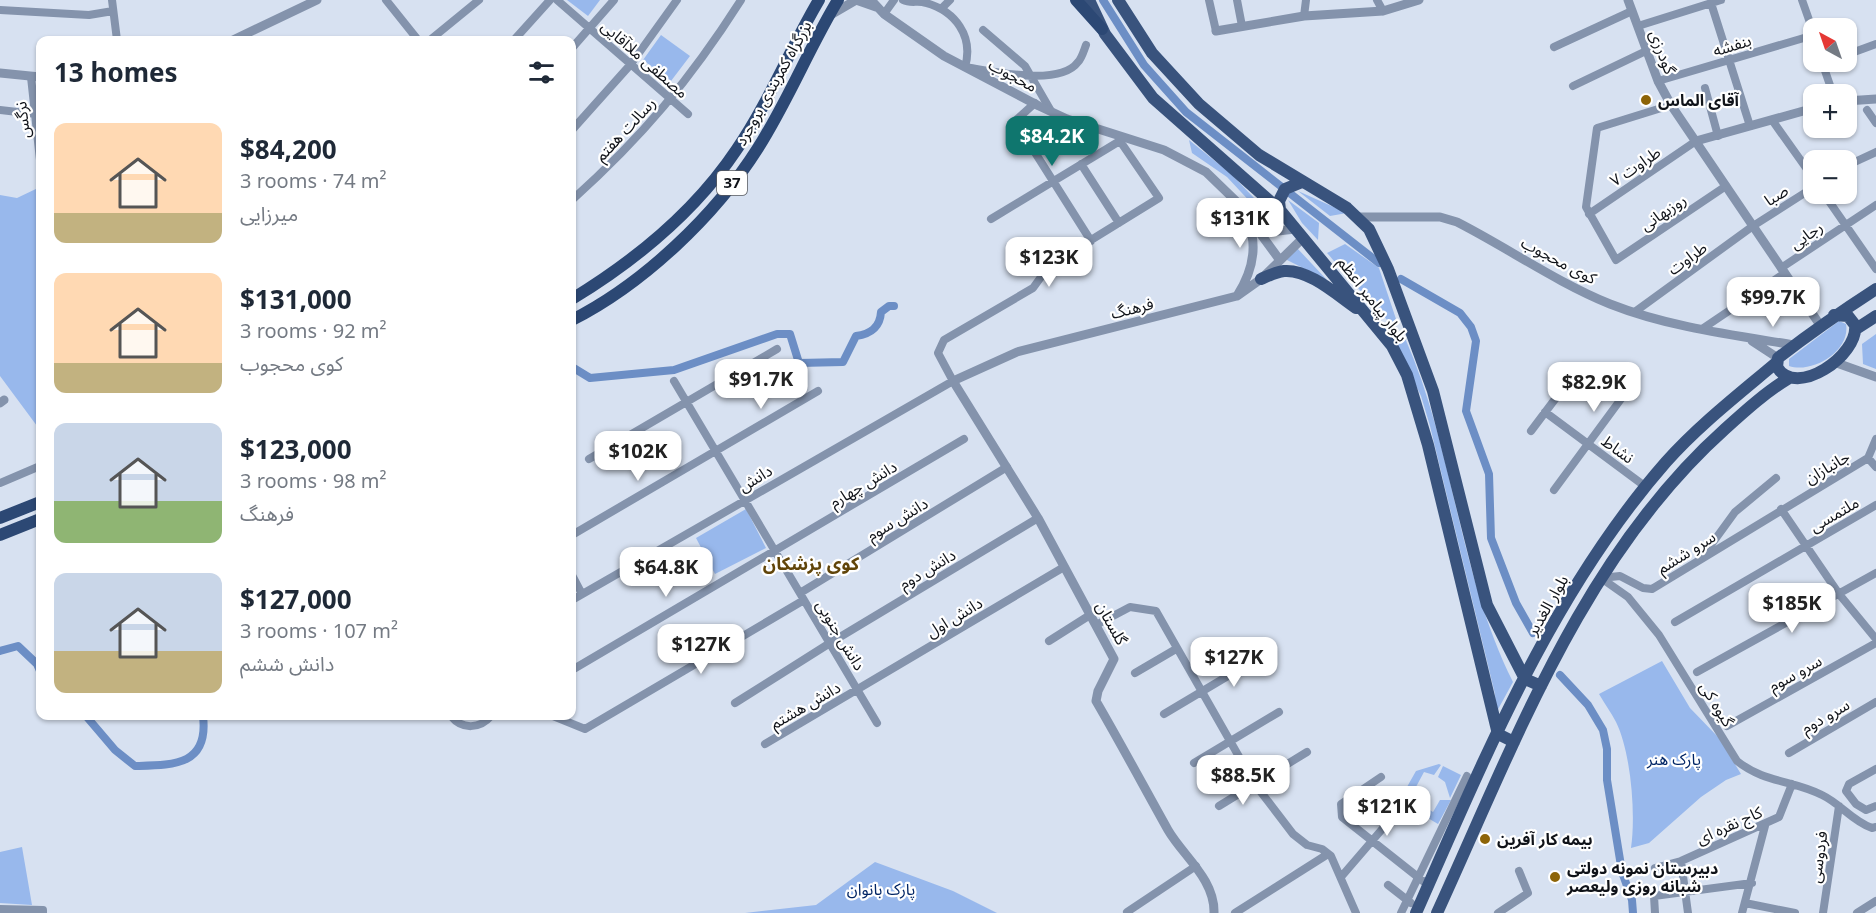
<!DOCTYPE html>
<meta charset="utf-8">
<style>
:root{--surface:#fff;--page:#f2f2f3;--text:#1f2937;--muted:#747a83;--accent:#0f766e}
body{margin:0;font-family:"Noto Sans","Noto Sans Arabic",sans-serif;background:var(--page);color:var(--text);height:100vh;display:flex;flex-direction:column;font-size:22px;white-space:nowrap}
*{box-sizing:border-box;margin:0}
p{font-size:20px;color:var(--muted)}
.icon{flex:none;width:33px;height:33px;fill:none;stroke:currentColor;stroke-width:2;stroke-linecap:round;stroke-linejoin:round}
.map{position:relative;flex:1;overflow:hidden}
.sheet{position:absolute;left:36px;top:36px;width:540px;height:684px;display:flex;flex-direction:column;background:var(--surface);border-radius:12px;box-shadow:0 2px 4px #0004}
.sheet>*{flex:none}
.needle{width:39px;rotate:320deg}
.fabs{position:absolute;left:1803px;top:18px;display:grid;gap:12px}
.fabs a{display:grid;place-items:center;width:54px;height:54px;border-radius:12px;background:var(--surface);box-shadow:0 2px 4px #0004;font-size:30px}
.price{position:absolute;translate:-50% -51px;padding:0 14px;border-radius:12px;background:#fff;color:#222;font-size:20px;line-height:39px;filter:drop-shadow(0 2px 3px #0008)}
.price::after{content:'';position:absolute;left:50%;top:36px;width:18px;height:14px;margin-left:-9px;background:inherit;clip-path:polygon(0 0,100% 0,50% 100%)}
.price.active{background:var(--accent);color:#fff}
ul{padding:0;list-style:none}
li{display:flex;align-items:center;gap:18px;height:150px;padding:0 18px}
li span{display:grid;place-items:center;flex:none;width:168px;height:120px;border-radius:12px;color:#555}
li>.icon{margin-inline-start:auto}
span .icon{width:72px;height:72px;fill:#fffc;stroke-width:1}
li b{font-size:26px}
h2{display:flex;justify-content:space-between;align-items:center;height:72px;padding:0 18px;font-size:26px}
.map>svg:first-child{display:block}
</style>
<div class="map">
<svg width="1876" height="913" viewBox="0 0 1876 913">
<rect width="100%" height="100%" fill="#d7e1f1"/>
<path fill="#98b8ec" d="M 567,0 L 600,0 L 588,16 Z
M 661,35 L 690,56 L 671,81 L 643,60 Z
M 1189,140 L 1231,174 L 1280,225 L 1268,221 L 1227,177 L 1192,153 Z
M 40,187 L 40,430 L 0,376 L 0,195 L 17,198 Z
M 1298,191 L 1347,213 L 1330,216 Z
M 1288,200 L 1319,223 L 1318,240 L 1302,223 Z
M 1345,244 L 1379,268 L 1397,322 L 1396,328 C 1390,325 1336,263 1327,253 Z
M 1297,248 L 1327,280 L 1285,259 Z
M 1839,321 L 1846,324 C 1851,351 1812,374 1789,366 L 1789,359 Z
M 1876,334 L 1876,369 L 1863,364 L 1862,344 Z
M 1405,338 C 1454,449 1458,572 1513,682 L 1496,713 L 1495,694 L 1430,426 L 1421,396 L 1395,343 Z
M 746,509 L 766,548 L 715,574 L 696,538 Z
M 1662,661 L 1690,708 L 1719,738 L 1741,774 L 1726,780 L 1701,797 L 1649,843 L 1631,848 C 1636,815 1631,752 1616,722 C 1611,712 1604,703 1599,694 Z
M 1439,764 L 1441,765 L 1434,775 L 1424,772 L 1410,798 L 1433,812 L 1440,800 L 1451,800 L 1438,824 L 1399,801 L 1416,771 Z
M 1443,766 L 1461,775 L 1450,798 L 1445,782 L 1438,777 Z
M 22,847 L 32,905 L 0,903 L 0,852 Z
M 875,862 L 953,891 L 997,913 L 745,913 L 816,905 Z"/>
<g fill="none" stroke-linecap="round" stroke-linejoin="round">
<path stroke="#6c8ec5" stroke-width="8" d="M 1103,0 L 1144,65 L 1186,112 L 1379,263
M 1401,279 L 1460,313 L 1471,327 L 1476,341 L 1466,411 L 1489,474 L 1491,538 L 1516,603 L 1533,633
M 572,367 L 590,378 L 674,370 L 777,334 L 790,334 L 799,363 L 843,362 L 856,336 C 870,334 880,328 881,312 L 889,306 L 894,306
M 0,651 L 18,646 L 37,664 L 40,671
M 1560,675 L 1588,705 L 1603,730 L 1607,749 L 1607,780 L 1622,872 L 1632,900 L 1633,913
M 86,716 L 115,750 L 135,766 C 173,765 209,766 203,716"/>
<path stroke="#8493ac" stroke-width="8" d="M 112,0 L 117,40
M 386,0 L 418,40
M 557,0 L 688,114
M 903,0 C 911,4 918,0 926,3 C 955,11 974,36 965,67 C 991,71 1060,87 1078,62 C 1082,58 1084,50 1086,45
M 1209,0 L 1216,31
M 1237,0 L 1242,26
M 1377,0 L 1383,11
M 1802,0 L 1814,34
M 1711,3 L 1750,126
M 941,9 L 950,0
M 0,10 L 89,15 L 113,11
M 884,14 L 894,0
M 1304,16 L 1306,0
M 1638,26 L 1721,0
M 983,30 L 1025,66 L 1051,111
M 430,40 L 479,0
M 514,40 L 550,0
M 1554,47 L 1632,11
M 572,48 L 614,0
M 1846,55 L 1876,44
M 1822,62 L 1833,94
M 31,77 L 40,160
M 1658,81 L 1814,35
M 1573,86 L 1646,51
M 1705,88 L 1718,136
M 1035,103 L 1015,121 L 1091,241
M 1671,105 L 1597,128 L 1586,207 L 1616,260 L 1726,186
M 0,110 L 35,114
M 1867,110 L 1876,123
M 1772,120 L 1814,179
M 572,130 L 631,64 L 677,0
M 1081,164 L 1119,223
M 1846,166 L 1876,152
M 1824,194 L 1876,269
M 572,200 C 642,137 690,80 741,0
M 1589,214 L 1696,141
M 991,219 L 1123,139
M 1781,268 L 1876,205
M 1636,311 L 1753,226 L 1814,187
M 1702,329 L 1785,273
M 674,381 L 877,723
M 1545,412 L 1646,487
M 1531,431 L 1577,370
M 1868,458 L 1876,467
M 589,459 L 777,349
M 0,483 L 40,466
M 1554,490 L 1621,399
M 1781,509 L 1839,594 L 1876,639
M 572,535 L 818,391
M 1703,556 L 1735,512 L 1776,478
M 572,575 L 582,594
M 1601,578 L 1628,597 L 1659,635 L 1737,761 C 1764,783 1793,780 1822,795 C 1841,804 1852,821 1872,828 L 1876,827
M 1601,578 L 1620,576 L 1643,588 L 1652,589 L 1868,458 L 1876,439
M 800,593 L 1007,467
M 572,600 L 953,381 L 938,353 L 944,340 L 1033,288 L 1049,266 L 1159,198 L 1120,141
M 1675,622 L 1876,505
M 1096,625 L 1130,607 L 1156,611 L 1254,783 L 1293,834 L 1307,845 L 1322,849 L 1331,856 L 1356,913
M 1049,641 L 1090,615
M 572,670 L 964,439
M 1697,672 L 1876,573
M 1135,673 L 1176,649
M 735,703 L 830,643 L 1038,518
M 1164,714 L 1253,661
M 451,716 C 462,730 480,729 491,716
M 553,716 L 585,729 L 804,600
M 1727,726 L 1876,643
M 765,744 L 1064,567
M 1789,753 L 1876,702
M 1194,763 L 1279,712
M 1876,769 L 1849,784 L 1846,791 L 1856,804 L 1866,810 L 1876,806
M 1381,777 L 1341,804 L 1342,817 L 1428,885
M 1219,806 L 1307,752
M 1681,861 L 1688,913
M 1655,868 L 1681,861 L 1779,817 L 1792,784
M 1341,877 L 1390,820
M 1388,885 L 1411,903
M 1745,903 L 1795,913
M 0,909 L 43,910 L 43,913
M 1127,912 L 1196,866
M 1235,913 L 1328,854
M 1401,913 L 1467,776
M 1498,913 L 1528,893 L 1519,871
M 1655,913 L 1654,896 L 1752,883
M 1742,913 L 1765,826
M 1823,913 L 1839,806
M 1857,913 L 1876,901"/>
<path stroke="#8493ac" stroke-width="9" d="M 871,0 L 884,14 L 944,56 L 1039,106 L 1067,119 L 1164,150 L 1206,172 L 1238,203 L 1279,259
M 1628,0 L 1658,81 L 1671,105 L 1820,325
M 832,14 L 856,0 L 876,7
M 1216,31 L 1304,16 L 1383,11 L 1419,0
M 233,40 L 317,0
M 0,73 L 40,77
M 1846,101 L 1876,99
M 1696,141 L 1814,108
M 1249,212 L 1278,231 L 1295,229
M 1359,217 L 1440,217 L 1457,222 C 1508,248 1556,282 1610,304 C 1668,327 1733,335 1794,345
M 1237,296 C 1251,274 1258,249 1249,224
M 1752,341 L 1778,358
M 1834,362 L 1876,377
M 0,403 L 4,400
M 1214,913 C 1215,879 1183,856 1168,830 C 1144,787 1121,744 1096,701 L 1098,691 L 1114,659 L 1038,518 L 953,381 L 1017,352 L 1237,296 L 1261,279 L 1303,238"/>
<path stroke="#39537d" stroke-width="12" d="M 1089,0 L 1105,34 L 1153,98 L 1280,210 L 1392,346 L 1407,375 L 1428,445 L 1498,734 L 1514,742
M 1118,0 L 1152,53 L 1199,104 L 1259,155 L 1347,208 L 1369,229 L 1388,269 L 1433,391 L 1487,605 L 1525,679 L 1541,686
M 1280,210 L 1279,201 L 1285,189 L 1302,182
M 1261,279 C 1268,276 1276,272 1284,271 C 1309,269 1337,295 1356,308
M 1834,315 L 1848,316 L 1855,325 C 1859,355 1796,399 1777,367 L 1778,358 C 1810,333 1842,311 1876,289
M 1856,329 L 1876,316
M 1416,913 C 1485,757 1552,592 1666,462 C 1699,425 1739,394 1777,362
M 1437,913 C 1515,743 1582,557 1725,429 C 1746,410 1766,392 1789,378"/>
<path stroke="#2c4874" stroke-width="12" d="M 1076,0 L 1102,29
M 572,299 C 636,260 695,212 737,149 C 769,102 790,49 819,0
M 572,320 C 643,284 715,216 758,148 C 788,101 809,48 838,0
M 0,518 L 40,502
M 0,535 L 40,519"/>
</g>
<g fill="#8d6408" stroke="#fff" stroke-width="2">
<circle cx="1646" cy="100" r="6"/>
<circle cx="1485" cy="839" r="6"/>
<circle cx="1555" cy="877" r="6"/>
</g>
<g text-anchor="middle" stroke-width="4.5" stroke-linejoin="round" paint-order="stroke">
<rect fill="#fff" stroke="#585a5e" stroke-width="1.5" x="717" y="171" width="30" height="24" rx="4.5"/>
<g font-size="15" font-weight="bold" fill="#101319">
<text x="732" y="188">37</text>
</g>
<g font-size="16" fill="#101319" stroke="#fff">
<text transform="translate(1732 45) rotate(-17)" y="6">بنفشه</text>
<text transform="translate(1663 52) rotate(69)" y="6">گودرزی</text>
<text transform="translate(645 59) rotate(41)" y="6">مصطفی ملاآقایی</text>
<text transform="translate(1013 75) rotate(28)" y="6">محجوب</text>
<text transform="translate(773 83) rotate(-61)" y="6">بزرگراه کمربندی بروجرد</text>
<text transform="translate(22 120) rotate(-96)" y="6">نرگس</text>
<text transform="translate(625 129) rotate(-47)" y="6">رسالت هفتم</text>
<text transform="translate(1635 166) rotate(-34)" y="6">طراوت ۷</text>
<text transform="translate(1776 195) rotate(-33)" y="6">صبا</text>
<text transform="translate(1663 212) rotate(-34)" y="6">روزبهانی</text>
<text transform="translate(1806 235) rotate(-35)" y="6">رجایی</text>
<text transform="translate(1687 258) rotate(-36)" y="6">طراوت</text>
<text transform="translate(1559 260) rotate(28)" y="6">کوی محجوب</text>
<text transform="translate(1373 299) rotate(52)" y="6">بلوار پیامبر اعظم</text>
<text transform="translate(1132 308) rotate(-14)" y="6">فرهنگ</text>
<text transform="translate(1618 449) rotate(36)" y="6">نشاط</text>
<text transform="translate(1827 467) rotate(-30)" y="6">جانبازان</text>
<text transform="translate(755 478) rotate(-31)" y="6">دانش</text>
<text transform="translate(863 484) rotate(-31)" y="6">دانش چهارم</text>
<text transform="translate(1834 514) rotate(-30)" y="6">ملتمسی</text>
<text transform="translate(897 519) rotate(-31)" y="6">دانش سوم</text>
<text transform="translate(1686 552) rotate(-32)" y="6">سرو ششم</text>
<text transform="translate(927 569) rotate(-31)" y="6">دانش دوم</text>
<text transform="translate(1547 605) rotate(-60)" y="6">بلوار الغدیر</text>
<text transform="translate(954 617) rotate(-31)" y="6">دانش اول</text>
<text transform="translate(1112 623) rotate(61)" y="6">گلستان</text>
<text transform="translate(841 635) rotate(59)" y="6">دانش جنوبی</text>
<text transform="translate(1795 673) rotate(-29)" y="6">سرو سوم</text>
<text transform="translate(1717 704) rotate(58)" y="6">گیوه کی</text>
<text transform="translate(805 705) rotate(-30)" y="6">دانش هشتم</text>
<text transform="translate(1825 716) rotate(-30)" y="6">سرو دوم</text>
<text transform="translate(1729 825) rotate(-24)" y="6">کاج نقره ای</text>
<text transform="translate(1818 857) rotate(-82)" y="6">فردوسی</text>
</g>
<g font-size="16" font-weight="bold" fill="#101319" stroke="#fff" text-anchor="start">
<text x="1658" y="106">آقای الماس</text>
<text x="1497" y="845">بیمه کار آفرین</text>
<text x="1567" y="874">دبیرستان نمونه دولتی<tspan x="1567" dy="18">شبانه روزی ولیعصر</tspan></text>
</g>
<g font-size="16" fill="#002565" stroke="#fff">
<text x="1674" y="765">پارک هنر</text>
<text x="881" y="895">پارک بانوان</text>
</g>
<g font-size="18" font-weight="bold" fill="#61450a" stroke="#fff">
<text x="811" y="570">کوی پزشکان</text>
</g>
</g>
</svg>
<div class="fabs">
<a><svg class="needle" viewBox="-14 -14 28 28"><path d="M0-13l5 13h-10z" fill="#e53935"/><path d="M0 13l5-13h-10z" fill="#747a83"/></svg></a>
<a>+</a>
<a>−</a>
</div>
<b class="price active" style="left:1052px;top:167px">$84.2K</b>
<b class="price" style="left:1240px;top:249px">$131K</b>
<b class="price" style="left:1049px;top:288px">$123K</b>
<b class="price" style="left:1773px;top:328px">$99.7K</b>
<b class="price" style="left:761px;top:410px">$91.7K</b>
<b class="price" style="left:1594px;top:413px">$82.9K</b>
<b class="price" style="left:638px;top:482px">$102K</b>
<b class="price" style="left:666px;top:598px">$64.8K</b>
<b class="price" style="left:1792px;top:634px">$185K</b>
<b class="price" style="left:701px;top:675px">$127K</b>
<b class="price" style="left:1234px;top:688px">$127K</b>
<b class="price" style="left:1243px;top:806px">$88.5K</b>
<b class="price" style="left:1387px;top:837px">$121K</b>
<section class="sheet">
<h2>13 homes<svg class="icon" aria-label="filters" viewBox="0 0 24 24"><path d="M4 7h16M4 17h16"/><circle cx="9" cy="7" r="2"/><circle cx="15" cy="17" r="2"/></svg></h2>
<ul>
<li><span style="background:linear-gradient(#ffd9b3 75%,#c2b280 0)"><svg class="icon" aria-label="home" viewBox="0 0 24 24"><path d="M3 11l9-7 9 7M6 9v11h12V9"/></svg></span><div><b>$84,200</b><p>3 rooms · 74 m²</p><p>میرزایی</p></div></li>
<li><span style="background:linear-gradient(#ffd9b3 75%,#c2b280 0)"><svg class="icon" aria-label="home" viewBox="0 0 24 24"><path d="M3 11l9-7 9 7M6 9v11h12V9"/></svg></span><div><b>$131,000</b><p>3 rooms · 92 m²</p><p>کوی محجوب</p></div></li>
<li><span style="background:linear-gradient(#c9d6e8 65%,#8fb573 0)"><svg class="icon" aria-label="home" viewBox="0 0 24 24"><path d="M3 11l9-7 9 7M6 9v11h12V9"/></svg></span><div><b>$123,000</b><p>3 rooms · 98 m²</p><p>فرهنگ</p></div></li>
<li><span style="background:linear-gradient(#c9d6e8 65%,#c2b280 0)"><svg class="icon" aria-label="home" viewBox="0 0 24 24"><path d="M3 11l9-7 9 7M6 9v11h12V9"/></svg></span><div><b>$127,000</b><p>3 rooms · 107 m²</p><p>دانش ششم</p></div></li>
</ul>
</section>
</div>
